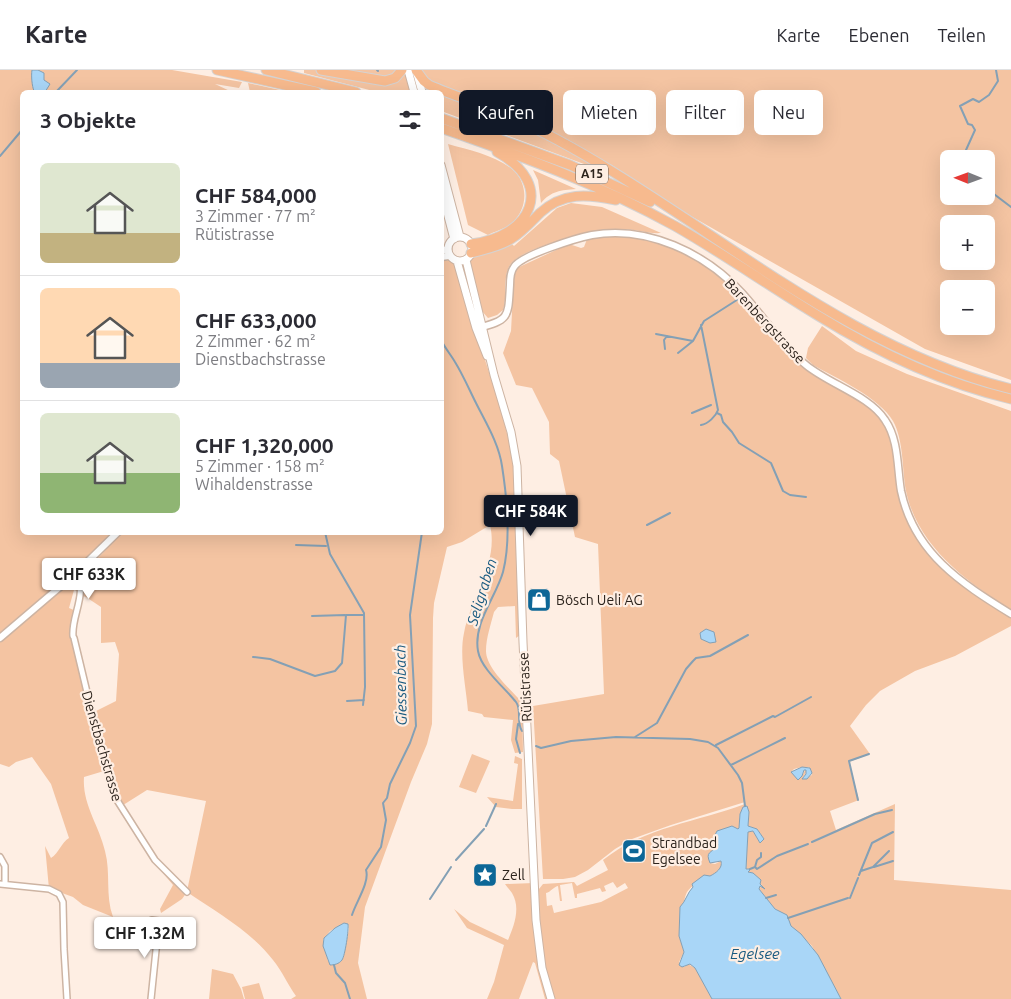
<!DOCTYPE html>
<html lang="de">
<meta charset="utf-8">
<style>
:root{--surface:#fff;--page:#f7f7f7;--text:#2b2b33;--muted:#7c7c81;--line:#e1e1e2;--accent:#111827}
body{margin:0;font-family:Ubuntu,sans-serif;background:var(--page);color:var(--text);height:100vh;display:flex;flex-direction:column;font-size:19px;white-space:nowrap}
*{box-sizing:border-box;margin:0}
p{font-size:16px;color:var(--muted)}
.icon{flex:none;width:28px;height:28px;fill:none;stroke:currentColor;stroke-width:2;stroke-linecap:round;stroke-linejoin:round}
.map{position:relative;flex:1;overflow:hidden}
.details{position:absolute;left:20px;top:20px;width:424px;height:445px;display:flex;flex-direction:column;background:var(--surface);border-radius:8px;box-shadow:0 5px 20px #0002}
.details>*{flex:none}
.guide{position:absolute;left:459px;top:20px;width:475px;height:45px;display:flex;gap:10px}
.needle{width:32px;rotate:271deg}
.tools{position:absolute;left:940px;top:80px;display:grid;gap:10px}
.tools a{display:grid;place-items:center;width:55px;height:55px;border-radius:8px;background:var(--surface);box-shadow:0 5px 20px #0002;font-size:25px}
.price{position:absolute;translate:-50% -42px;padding:0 11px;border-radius:5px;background:#fff;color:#222;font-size:16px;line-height:32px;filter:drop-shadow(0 1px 2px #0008)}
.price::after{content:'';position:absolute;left:50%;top:30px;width:15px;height:11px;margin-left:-8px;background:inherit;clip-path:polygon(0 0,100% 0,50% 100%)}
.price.selected{background:var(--accent);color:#fff}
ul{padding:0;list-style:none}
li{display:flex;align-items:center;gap:15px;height:125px;padding:0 20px}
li+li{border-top:1px solid var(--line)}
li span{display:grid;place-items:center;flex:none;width:140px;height:100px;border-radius:8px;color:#555}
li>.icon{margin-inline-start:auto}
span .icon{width:60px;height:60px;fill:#fffc;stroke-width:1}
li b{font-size:21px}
h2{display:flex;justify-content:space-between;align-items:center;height:60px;padding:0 20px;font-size:21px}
.tag{padding:0 18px;border-radius:8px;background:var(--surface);box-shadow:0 5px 20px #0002;font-size:18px;line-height:45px}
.tag.selected{background:var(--accent);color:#fff}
header{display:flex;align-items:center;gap:30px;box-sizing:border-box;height:70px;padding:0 25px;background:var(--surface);border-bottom:1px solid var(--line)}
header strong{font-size:24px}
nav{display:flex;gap:28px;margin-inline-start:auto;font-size:18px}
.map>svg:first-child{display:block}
</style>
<header>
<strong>Karte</strong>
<nav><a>Karte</a><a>Ebenen</a><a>Teilen</a></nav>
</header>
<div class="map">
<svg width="1011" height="929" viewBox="0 0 1011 929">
<rect width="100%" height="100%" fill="#feeee3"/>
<path fill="#f4c4a2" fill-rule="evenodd" d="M 0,0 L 172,0 L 242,12 L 239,18 L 215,14 L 232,22 L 22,22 L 22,462 L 118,463 L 91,490 L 94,492 L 122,463 L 441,462 L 441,265 L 443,257 L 441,254 L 441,190 L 452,191 L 457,198 C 463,219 469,241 476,262 C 490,306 506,350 514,396 L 520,565 L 516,568 L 515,536 L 498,537 L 494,542 C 491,554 486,568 486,581 C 486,598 511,620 522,632 L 523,682 L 515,683 L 511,670 L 513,650 L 484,647 L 482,644 L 468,641 C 466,617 459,586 464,563 C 471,527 499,493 490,455 L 462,472 L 447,477 L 434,533 L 433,548 L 432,654 L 427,674 L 411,712 L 365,837 L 358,893 L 367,929 L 291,929 L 296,926 C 288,915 282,901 273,890 C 251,861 216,842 187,822 L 182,829 L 161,843 L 160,839 L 173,815 L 152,790 L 117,737 L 104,701 L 84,707 C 82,734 99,755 105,781 C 111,803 105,825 113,847 L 83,835 L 73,827 L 62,823 L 59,824 L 49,819 L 45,776 L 51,788 C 59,783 61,773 69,768 L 51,714 L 32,687 L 16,692 L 9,697 L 0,694 ZM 74,520 L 80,522 L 80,525 L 86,527 L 101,537 L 101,573 L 115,572 L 119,584 L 116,631 L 92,643 L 73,556 L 76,541 L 69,538 ZM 147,720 L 206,731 L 187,821 L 155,790 L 120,737 ZM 344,853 L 348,854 L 349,859 L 343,888 L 341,891 L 332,895 L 328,891 L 323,870 L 330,861 Z
M 304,0 L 1011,0 L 1011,310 L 925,279 L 689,145 L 610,94 L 592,97 L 441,41 L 441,22 L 377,22 L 304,3 ZM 949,89 L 986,89 L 986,126 L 949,126 ZM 949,154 L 986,154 L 986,191 L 949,191 ZM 949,219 L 986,219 L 986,256 L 949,256 Z
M 248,13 L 289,22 L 250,22 Z
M 448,74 C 469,80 494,85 512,99 C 529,113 528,139 512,153 C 506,159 495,161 488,165 L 468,155 Z
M 533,100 L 576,119 C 561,120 551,121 541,133 L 538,110 Z
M 571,133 L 602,137 L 661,163 C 647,164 636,159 622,159 C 600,159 522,176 510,195 C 502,208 508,226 503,240 L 497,245 L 488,248 L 481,240 L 470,190 L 475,185 L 511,173 L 514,176 L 557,138 Z
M 610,165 L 623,165 L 674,176 L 729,211 L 792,283 L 864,330 L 886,351 L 910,449 L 942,495 L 1011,544 L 1011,556 L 955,586 L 915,601 L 880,621 L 866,635 L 850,656 L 870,684 L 849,692 L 859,730 L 830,741 L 836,760 L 895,734 L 894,810 L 1011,820 L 1011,929 L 841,929 L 812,876 L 791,856 L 787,846 L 774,838 L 759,819 L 762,815 L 760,814 L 761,810 L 753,803 L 748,802 L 749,799 L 746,799 L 748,762 L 753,761 L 760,773 L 764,769 L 757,759 L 748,756 L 749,742 L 743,737 L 740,744 L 739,758 L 717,772 L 718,775 L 708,785 L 710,793 L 715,794 L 721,791 C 723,799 716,803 710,807 L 706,805 C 701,810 691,816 687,822 C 684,828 685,833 680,837 L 679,866 L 684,882 L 679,892 L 684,897 L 688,894 L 695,898 L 700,906 L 712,929 L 554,929 C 542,893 539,857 539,819 L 543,814 L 574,812 L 577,816 L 608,800 L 603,790 C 645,757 697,752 745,734 L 745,732 L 671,755 L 632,769 L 615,779 L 588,800 L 575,807 L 563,809 L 543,809 L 533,636 L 604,624 L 598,474 L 575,467 L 559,391 L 550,384 L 549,352 L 532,318 L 516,315 L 503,283 L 511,261 L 514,206 L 517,198 L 569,174 L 581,178 L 584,177 L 587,169 ZM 802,697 L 809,697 L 812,705 L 802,709 L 807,701 L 805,700 L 802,706 L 798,709 L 791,702 L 794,699 ZM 613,812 L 617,818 L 625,813 L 628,818 L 601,832 L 554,843 L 552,835 L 547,836 L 546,823 C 551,822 553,817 558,816 L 560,831 L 562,831 L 560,815 L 572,813 L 575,828 L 577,828 L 577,824 L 600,818 L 602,822 L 606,821 L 604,816 Z
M 822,256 L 856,281 L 907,304 L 1011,341 L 1011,540 C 966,511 918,477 906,421 C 902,399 904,371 893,351 C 880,328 836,308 813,295 L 806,288 L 808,278 Z
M 472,684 L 490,691 L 476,723 L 459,717 Z
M 515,686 L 522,689 L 522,739 L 512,739 L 496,737 L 487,727 L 513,731 L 518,694 L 514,693 Z
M 534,813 L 537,859 L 551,929 L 545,929 L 535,893 L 533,892 L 519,929 L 487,929 L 494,912 L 504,875 L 467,858 L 454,839 L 470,852 L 508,870 C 514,856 521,838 512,823 C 510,820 507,817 505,814 Z
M 212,899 L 233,904 L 241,919 L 244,929 L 209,929 Z
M 259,913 L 264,929 L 245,929 L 242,917 Z"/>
<path fill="#a9d6f7" stroke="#84a0b5" d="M 32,0 L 38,0 L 44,3 L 44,10 L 50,14 L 45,22 L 34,21 C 32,16 31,6 32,0 Z
M 706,559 L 714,562 L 716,572 L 710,573 L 701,569 L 700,563 Z
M 802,697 L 810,698 L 812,703 L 807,709 L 802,709 L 806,704 L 806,700 L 804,700 L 802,706 L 798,710 L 791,702 Z
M 747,736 L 749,742 L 748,756 L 757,759 L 764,769 L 760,773 L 753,761 L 748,762 L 746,799 L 749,799 L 750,800 L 748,802 L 753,803 L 761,810 L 760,814 L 765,819 L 760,816 L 759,819 L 775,839 L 787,845 L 791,856 L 801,864 L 818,885 L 841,929 L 712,929 L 695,898 L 690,894 L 682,897 L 679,895 L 684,882 L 679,866 L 680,837 C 686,831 687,823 693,817 L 692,814 L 704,805 L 710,806 C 716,803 723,798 721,791 L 710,793 C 705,781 711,784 718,775 L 714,767 L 717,761 L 732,756 L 738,759 L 739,758 L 740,744 L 743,737 Z
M 344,853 L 348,854 C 349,859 345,886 342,890 C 339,894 334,895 330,895 L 323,876 L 324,868 L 335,858 Z"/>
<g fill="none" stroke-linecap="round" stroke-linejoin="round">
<path stroke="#84a0b5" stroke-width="2" d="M 377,0 L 378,1
M 56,22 L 77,0
M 966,83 L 966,80 L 975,60 L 972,55 L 968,54 L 960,36 L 973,29 L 979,32 L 989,25 L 998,11 L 996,0
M 0,86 L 22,60
M 986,118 L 1011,137
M 701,255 L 718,340 C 716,346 708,354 701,355
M 656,264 L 693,271
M 441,270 C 445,278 451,285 455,292 C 463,305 469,319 476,333 C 486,353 499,374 502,396 C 507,428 511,471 503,502 C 496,527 473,553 478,581 C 481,599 505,618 516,632 C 522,640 516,652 522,661
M 665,279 L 664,270 L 667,266
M 678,283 L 693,271 L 704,251 L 740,228
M 692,343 L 711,335
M 717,343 L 721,345 L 723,352 L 732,362 L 739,373 L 771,393 L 783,421 L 790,425 L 806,427
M 647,455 L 670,443
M 325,462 L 330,484 L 364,543 L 365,617 L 363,635
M 296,475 L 326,476
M 312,546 L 345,545
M 253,587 L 270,589 L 315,606 L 335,601 L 342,593 L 346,545 L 364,545
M 347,631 L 364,630
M 518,654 L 516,669 L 520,683
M 635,667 L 657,653 L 686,599 L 693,591 L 696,588 L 710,586 L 748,565
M 716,675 L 773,646 L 775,647 L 811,627
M 536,676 L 541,678 L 571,671 L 616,667 L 690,669 L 708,672 L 718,678 L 738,705 L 742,713 L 745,736
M 731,695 L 785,668
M 858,730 L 849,691 L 869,684
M 486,756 L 496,734
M 812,772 L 875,744 L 892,740
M 456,790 L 484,759
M 755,797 L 757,790 L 761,787 L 761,783
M 874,797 L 893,791
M 750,799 L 755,797 L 757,799 L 777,786 L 808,774
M 861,801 L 873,797 L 889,781
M 859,805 L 872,773 L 893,762
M 766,828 L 776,825
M 850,828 L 858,808
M 430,829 L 451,797
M 352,845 C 356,832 370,812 366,800 L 381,777 L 386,750 L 383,733 L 387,728 L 390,714 L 410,673 L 416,656 L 410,545 L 422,462
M 788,848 L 848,828
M 334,895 L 336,903 L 345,913 L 350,929"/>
<defs>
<path id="minor" d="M 73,566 C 71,546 89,521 75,504
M 74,568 L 92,643 L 115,727 L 155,790 L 187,822
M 0,787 L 5,796 L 5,814
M 0,814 L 49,819 L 59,824 L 63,832 L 64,879 L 67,929
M 151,929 L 159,851 L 152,850"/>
<path id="tertiary" d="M 441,181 L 448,179
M 441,187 L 449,186
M 478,258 C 510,250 508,247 510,215 C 510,209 510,202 514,197 C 521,185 577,168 592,165 C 647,155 705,183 742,223 C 764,247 780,274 806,295 C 829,314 870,326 885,350 C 899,370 897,398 901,421 C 914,483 961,513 1011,544
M 0,568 L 75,504 L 118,462"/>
<path id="secondary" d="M 408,0 L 414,22
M 417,4 L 422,22
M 441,95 L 460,167
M 441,119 L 454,169
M448 179a12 12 0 1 1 24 0a12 12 0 1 1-24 0Z
M 466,190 L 494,305 L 511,362 L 517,396 L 523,572 L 536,850 L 542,898 L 551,929
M 457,191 L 476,258 L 487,286"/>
<path id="motorway" d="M 217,0 L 316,22
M 266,0 L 356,22
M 321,0 L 385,11 L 395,8 L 402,0
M 416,0 L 424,11 L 429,15 C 454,26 481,34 507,45 C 543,61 579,81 613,102 C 742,181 862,282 1011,319
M 441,48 L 570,95 L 650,132
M 441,58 C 521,86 601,115 675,156 C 724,184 769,216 817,245 C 877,282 942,313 1011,329
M 471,174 C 531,167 557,115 497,82
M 471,183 C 485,179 499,177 511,169 C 522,162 531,152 540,143 C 563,122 587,124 616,130"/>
</defs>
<use href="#minor" stroke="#cdb4a3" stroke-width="8"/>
<use href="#tertiary" stroke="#cdb4a3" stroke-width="9"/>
<use href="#secondary" stroke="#cdb4a3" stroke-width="9"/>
<use href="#motorway" stroke="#d5d3d2" stroke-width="11"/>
<use href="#minor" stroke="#fff" stroke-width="5"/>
<use href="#tertiary" stroke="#fff" stroke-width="6"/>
<use href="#secondary" stroke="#fff" stroke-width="7"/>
<use href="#motorway" stroke="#f7ba8e" stroke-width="9"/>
</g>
<defs>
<symbol id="shop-square" viewBox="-11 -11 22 22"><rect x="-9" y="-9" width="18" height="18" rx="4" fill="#0d6797" stroke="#feeee3"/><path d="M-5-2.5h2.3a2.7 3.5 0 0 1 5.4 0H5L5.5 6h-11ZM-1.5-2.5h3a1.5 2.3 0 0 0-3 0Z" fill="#fff"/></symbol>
<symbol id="stadium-square" viewBox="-11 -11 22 22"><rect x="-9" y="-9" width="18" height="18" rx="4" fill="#0d6797" stroke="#feeee3"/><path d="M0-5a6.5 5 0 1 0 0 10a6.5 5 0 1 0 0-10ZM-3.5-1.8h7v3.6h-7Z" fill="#fff"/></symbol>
<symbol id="sight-square" viewBox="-11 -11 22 22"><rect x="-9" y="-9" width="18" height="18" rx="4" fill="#0d6797" stroke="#feeee3"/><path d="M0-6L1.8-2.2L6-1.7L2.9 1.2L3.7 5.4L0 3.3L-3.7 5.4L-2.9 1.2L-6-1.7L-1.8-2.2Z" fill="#fff"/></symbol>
</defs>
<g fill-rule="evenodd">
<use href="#shop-square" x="525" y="516" width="28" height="28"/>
<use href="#stadium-square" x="620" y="767" width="28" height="28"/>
<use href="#sight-square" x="471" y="791" width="28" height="28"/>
</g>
<g text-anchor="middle" stroke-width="4.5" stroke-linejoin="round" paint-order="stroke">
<rect fill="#feeee3" stroke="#6b6058" stroke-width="1" x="576" y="94.5" width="32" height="19" rx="4"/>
<g font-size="12" font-weight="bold" fill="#2c231c">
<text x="592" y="108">A15</text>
</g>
<g font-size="14" fill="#2c231c" stroke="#feeee3">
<text transform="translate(765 251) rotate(47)" y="5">Barenbergstrasse</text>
<text transform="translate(525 617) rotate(-93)" y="5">Rütistrasse</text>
<text transform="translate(102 676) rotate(74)" y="5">Dienstbachstrasse</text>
</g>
<g font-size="14" fill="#2c231c" stroke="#feeee3" text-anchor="start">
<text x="556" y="535">Bösch Ueli AG</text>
<text x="652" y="778">Strandbad<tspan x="652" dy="16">Egelsee</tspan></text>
<text x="502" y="810">Zell</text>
</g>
<g font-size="15" font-style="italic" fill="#195a80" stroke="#feeee3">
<text transform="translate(482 522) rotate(-73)" y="5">Seligraben</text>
<text transform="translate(401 615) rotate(-91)" y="5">Giessenbach</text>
<text x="755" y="889">Egelsee</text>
</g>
</g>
</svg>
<div class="tools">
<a><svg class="needle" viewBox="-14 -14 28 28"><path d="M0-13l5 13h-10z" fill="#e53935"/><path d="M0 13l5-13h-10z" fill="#7c7c81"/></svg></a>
<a>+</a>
<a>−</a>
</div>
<b class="price selected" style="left:531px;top:467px">CHF 584K</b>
<b class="price" style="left:89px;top:530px">CHF 633K</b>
<b class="price" style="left:145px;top:889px">CHF 1.32M</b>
<div class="guide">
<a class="tag selected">Kaufen</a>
<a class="tag">Mieten</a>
<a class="tag">Filter</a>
<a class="tag">Neu</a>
</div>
<section class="details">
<h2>3 Objekte<svg class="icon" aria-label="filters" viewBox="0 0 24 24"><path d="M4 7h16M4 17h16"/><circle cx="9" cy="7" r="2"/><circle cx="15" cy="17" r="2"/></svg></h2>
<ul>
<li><span style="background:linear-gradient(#dfe7d0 70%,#c2b280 0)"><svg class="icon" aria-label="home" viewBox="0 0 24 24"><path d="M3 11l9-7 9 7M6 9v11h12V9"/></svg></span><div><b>CHF 584,000</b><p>3 Zimmer · 77 m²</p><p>Rütistrasse</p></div></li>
<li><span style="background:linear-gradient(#ffd9b3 75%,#9aa5b1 0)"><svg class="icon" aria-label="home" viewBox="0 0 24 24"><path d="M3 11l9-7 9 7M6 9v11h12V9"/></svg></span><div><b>CHF 633,000</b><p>2 Zimmer · 62 m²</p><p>Dienstbachstrasse</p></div></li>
<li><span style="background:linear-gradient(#dfe7d0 60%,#8fb573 0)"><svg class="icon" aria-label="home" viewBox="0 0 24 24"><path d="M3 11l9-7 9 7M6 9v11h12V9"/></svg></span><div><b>CHF 1,320,000</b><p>5 Zimmer · 158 m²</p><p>Wihaldenstrasse</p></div></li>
</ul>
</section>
</div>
